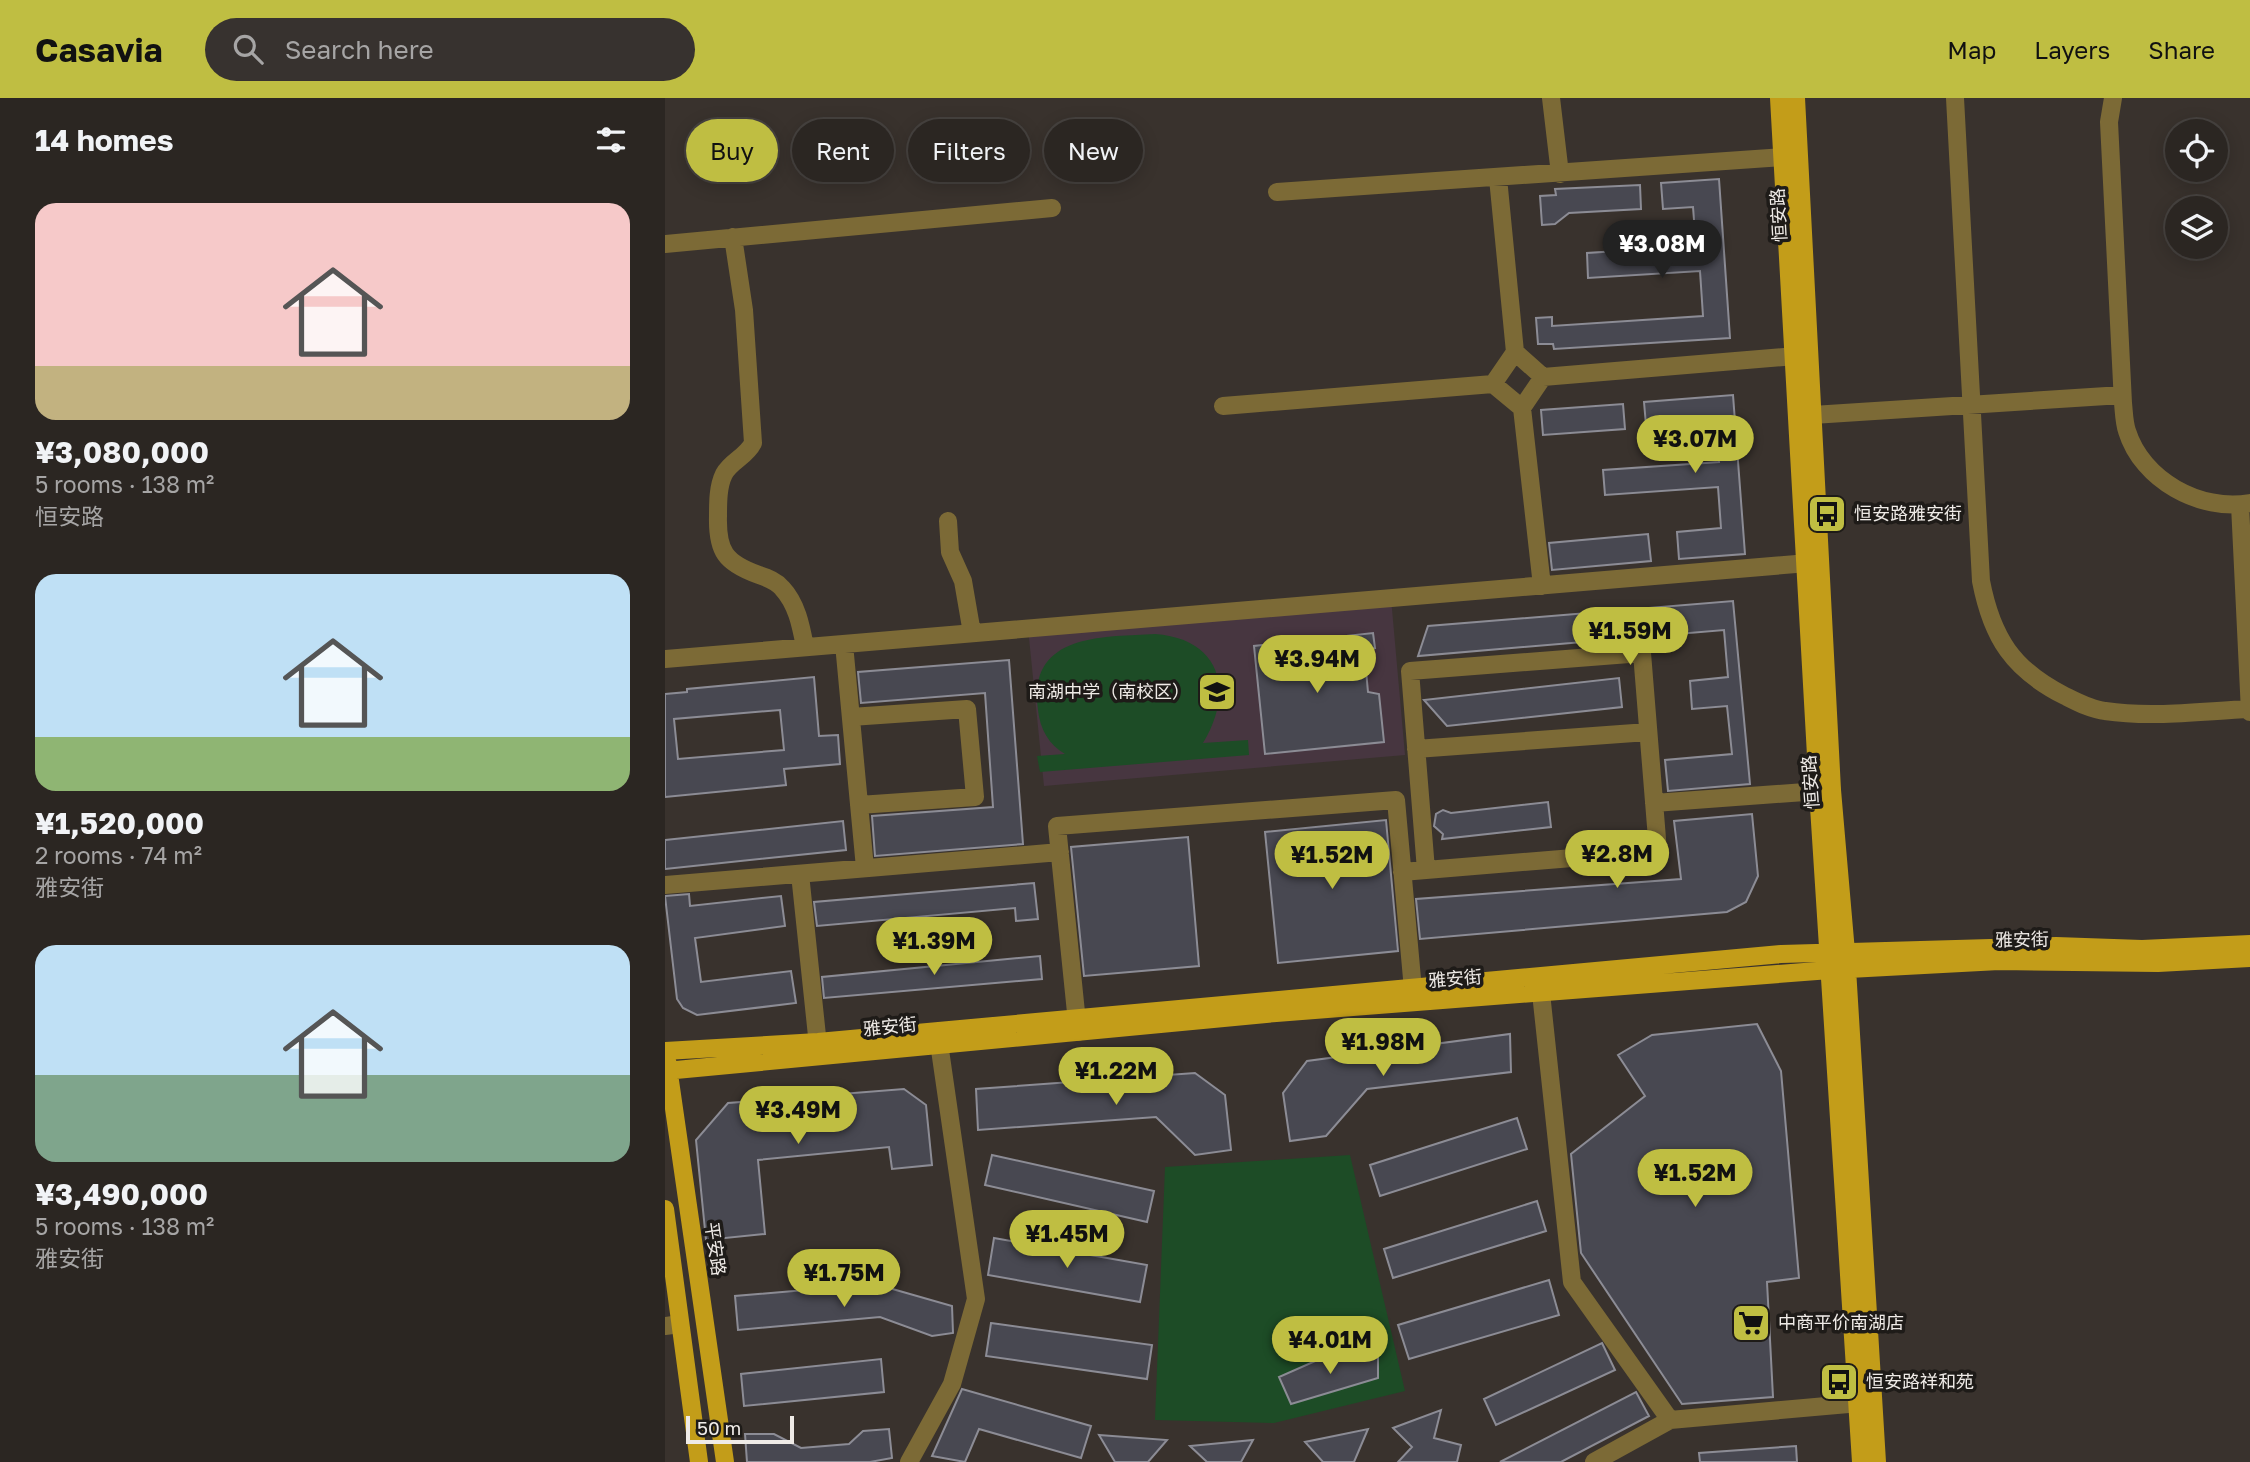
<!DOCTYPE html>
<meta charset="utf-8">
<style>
:root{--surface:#2b2622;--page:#37322f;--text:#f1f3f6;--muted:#a6a5a5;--line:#474340;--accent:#bfbe42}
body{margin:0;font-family:"Golos Text","Noto Sans SC",sans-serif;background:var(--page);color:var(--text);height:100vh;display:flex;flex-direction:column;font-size:26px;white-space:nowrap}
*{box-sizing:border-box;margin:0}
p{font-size:23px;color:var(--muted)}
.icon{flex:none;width:38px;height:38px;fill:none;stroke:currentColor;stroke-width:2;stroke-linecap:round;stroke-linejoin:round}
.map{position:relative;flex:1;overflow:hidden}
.panel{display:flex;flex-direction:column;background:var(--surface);width:665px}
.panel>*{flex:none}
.top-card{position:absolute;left:21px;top:21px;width:665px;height:63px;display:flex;gap:14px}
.controls{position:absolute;left:1500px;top:21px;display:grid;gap:14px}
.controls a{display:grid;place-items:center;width:63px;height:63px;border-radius:50%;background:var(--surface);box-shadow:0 4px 18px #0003,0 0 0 2px var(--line);font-size:35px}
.scale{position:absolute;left:21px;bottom:18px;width:108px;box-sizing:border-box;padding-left:7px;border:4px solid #efebe7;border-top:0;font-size:19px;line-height:24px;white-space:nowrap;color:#efebe7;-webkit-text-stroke:5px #1e1b18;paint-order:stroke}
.price{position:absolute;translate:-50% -60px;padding:0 16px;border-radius:24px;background:var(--accent);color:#111;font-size:23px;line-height:46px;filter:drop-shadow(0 2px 4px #0008)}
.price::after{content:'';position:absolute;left:50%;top:42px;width:21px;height:16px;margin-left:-10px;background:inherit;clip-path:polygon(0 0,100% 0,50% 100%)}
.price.selected{background:#222;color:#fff}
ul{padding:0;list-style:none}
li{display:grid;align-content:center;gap:14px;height:371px;padding:0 35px}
li span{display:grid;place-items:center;height:217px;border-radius:21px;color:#555}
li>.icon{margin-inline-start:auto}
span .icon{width:126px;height:126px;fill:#fffc;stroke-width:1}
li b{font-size:30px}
h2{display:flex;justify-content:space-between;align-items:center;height:84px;padding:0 35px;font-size:30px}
.pill{padding:0 24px;border-radius:32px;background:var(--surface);box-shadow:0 4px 18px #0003,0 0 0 2px var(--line);font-size:24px;line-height:63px}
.pill.selected{background:var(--accent);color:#111}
header{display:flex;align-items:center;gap:42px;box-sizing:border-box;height:98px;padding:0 35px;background:var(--accent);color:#111}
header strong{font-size:33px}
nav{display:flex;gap:38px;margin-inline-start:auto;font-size:24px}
.search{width:490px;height:63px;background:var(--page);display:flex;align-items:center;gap:18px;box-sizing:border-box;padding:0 24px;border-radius:38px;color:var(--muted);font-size:26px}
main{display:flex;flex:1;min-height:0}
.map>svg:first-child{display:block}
</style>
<header>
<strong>Casavia</strong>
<div class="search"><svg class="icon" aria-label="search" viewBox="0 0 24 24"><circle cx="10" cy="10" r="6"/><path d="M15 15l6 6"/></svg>Search here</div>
<nav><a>Map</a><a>Layers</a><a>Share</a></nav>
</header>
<main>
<section class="panel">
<h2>14 homes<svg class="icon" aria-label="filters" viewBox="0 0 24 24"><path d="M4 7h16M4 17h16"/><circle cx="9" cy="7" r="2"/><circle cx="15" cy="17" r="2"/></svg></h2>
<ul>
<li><span style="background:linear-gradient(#f6c9c9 75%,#c2b280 0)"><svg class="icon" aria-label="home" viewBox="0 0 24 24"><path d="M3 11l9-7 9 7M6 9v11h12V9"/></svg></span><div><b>¥3,080,000</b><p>5 rooms · 138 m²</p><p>恒安路</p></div></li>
<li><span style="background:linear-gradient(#bfe0f5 75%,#8fb573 0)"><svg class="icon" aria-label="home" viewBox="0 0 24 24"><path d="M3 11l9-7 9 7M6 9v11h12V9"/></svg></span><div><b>¥1,520,000</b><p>2 rooms · 74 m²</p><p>雅安街</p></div></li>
<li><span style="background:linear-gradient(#bfe0f5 60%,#7fa58c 0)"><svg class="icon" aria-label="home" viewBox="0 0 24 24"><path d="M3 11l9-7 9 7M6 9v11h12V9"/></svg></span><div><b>¥3,490,000</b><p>5 rooms · 138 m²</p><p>雅安街</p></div></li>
</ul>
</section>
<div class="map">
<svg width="1585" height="1364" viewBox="0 0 1585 1364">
<rect width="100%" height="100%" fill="#39322d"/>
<path fill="#473640" d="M 726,500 L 740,657 L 379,688 L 363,530 Z"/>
<path fill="#1d4c26" d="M 490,536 C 557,541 569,594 538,645 L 583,642 L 584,657 L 375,674 L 372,658 L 400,656 C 384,647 375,631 373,612 C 362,535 438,539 490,536 Z
M 685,1057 L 740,1293 L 609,1325 L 490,1322 L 500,1069 Z"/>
<path fill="#484851" stroke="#8c8c95" stroke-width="2" fill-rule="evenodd" d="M 1054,81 L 1065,240 L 889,251 L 888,246 L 873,246 L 871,220 L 887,219 L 887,228 L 1038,218 L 1035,173 L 923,180 L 922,155 L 1031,148 L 1028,109 L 998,111 L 996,85 Z
M 975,87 L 976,111 L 904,115 L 890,126 L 877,127 L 875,98 L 891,97 L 890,91 Z
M 1068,297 L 1080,456 L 1014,461 L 1012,434 L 1056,430 L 1053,389 L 940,397 L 938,372 L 1054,364 L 1051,322 L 981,327 L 979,304 Z
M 958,306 L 960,331 L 878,337 L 876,312 Z
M 983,436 L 986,463 L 887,472 L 884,445 Z
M 1068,503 L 1085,686 L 1003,693 L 1000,662 L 1067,656 L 1062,608 L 1027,611 L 1025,583 L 1063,579 L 1059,532 L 753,558 L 763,528 Z
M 708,535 L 710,550 L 699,551 L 703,594 L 714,596 L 719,644 L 600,656 L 589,548 Z
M 344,562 L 358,746 L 210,758 L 207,718 L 328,709 L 320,595 L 196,605 L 193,574 Z
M 149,579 L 154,638 L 173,637 L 175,666 L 119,671 L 121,687 L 0,699 L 0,596 L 22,594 L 22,591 ZM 115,612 L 119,652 L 13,661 L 9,621 Z
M 954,580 L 957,609 L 782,628 L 759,602 Z
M 883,704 L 886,729 L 777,741 L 778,736 L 769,728 L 771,716 L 778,712 L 786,715 Z
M 1087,716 L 1093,778 L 1081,804 L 1062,814 L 755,841 L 751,801 L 1016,781 L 1009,723 Z
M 721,722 L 733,853 L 613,865 L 600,734 Z
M 178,723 L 181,752 L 0,771 L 0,742 Z
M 523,739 L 534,868 L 419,878 L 406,749 Z
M 369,785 L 373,821 L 351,823 L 350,810 L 152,828 L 149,804 Z
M 24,796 L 25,808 L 116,798 L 120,828 L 30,840 L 36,884 L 126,873 L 131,905 L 32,917 L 18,910 L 12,901 L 0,798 Z
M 375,858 L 377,881 L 159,900 L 157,879 Z
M 1092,926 L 1116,973 L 1134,1180 L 1102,1184 L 1108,1299 L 1017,1306 L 916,1155 L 906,1056 L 980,998 L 953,957 L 987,937 Z
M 845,936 L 846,974 L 702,991 L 661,1038 L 625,1043 L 618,995 L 642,963 Z
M 530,975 L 560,997 L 566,1052 L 530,1057 L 491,1019 L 313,1032 L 311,991 Z
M 239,991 L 261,1007 L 267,1067 L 227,1071 L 224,1049 L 93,1062 L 100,1136 L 41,1142 L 31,1042 L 63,1005 Z
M 852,1020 L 862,1051 L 715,1098 L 705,1067 Z
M 327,1057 L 489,1093 L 482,1124 L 320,1087 Z
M 872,1103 L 881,1133 L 728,1180 L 719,1151 Z
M 329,1140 L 482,1167 L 475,1204 L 323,1177 Z
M 884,1182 L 894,1217 L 744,1261 L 733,1227 Z
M 210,1186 L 287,1208 L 288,1235 L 267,1238 L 215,1219 L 73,1232 L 70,1198 Z
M 326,1225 L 487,1247 L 482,1281 L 321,1258 Z
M 937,1245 L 950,1272 L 831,1327 L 819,1301 Z
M 713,1254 L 713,1280 L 626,1306 L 614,1279 L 657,1260 Z
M 216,1261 L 219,1294 L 79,1308 L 76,1276 Z
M 297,1291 L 426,1328 L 416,1360 L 314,1331 L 300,1364 L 267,1358 Z
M 971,1294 L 984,1318 L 896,1364 L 835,1364 Z
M 776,1312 L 769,1340 L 796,1347 L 792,1364 L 733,1364 L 747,1349 L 728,1330 Z
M 224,1331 L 227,1360 L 205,1364 L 82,1364 L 80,1336 L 109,1336 L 136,1350 L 184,1346 L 198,1333 Z
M 703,1331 L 689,1364 L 658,1364 L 640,1344 Z
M 434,1337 L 502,1342 L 483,1364 L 450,1364 Z
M 588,1342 L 576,1364 L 542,1364 L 525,1348 Z
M 1131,1348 L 1132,1364 L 1035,1364 L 1034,1355 Z"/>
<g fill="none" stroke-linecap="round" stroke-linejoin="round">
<path stroke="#7c6a36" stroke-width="18" d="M 886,0 L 895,76
M 1290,0 L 1316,483 C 1327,540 1348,572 1400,598 C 1412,604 1427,612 1440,613 C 1487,620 1538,613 1585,611
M 1448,0 L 1444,24 L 1458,305 C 1459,314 1459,324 1462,333 C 1477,382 1535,414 1585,405
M 612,94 L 1132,58
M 68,139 L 79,212 L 88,345 C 81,359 66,363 59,376 C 53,388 53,404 53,418 C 52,453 60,465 94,477 C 103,480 111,483 117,490 C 132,506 136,528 140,549
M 0,146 L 387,110
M 850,254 L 878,279 L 1143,257
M 828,286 L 850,254 L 833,80
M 558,308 L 828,286 L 857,310
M 1132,318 L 1457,297
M 1575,407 L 1585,614
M 283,423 L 285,454 L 298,483 L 307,535
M 877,488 L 857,310 L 878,279
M 179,546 L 200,770
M 0,561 L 1155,464
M 186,619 L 302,611 L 310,699 L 194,707
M 751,651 L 983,634
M 989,705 L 1167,692
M 737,774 L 761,772 L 993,753 L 977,555 L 745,573 L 761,772
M 135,776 L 154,957
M 0,787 L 395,754
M 876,895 L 907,1184 L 1005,1322
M 413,934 L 392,728 L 731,702 L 749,903
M 0,1228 L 15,1226
M 244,1364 L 287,1286 L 311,1201 L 274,945
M 929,1364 L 1005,1322 L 1206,1304"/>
<path stroke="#c39d19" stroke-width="18" d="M 1114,0 L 1153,693 L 1196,1364
M 1131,0 L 1167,692 L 1181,854 L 1212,1364
M 0,953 L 153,944 L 1116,856 L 1391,848 L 1477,851 L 1585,846
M 2,962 L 60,1364
M 0,973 L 611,915 L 1165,872 L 1334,863 L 1493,865 L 1585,860
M 0,1111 L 34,1364"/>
</g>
<defs>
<symbol id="bus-square" viewBox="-11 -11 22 22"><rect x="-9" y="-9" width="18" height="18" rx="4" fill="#bfbe42" stroke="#1e1b18"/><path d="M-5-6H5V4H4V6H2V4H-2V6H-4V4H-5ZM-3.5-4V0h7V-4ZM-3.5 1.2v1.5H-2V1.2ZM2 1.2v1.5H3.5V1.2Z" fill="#111"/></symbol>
<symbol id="school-square" viewBox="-11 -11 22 22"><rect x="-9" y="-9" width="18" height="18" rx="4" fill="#bfbe42" stroke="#1e1b18"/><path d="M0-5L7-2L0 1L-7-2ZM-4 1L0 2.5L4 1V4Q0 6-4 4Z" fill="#111"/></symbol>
<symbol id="supermarket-square" viewBox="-11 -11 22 22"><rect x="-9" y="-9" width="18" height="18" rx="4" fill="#bfbe42" stroke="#1e1b18"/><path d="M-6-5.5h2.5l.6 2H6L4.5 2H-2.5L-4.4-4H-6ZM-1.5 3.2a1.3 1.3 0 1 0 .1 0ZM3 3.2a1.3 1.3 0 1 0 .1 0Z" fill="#111"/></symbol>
</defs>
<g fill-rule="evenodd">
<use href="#bus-square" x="1140" y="394" width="44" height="44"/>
<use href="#school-square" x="530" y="572" width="44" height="44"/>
<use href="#supermarket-square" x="1064" y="1203" width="44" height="44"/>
<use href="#bus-square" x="1152" y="1262" width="44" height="44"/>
</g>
<g text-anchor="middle" stroke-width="7" stroke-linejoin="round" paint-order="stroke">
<g font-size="18" fill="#efebe7" stroke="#1e1b18">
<text transform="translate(1114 117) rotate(-93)" y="6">恒安路</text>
<text transform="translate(1146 684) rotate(-94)" y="6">恒安路</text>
<text transform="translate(1357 842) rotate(-1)" y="6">雅安街</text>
<text transform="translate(790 881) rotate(-5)" y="6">雅安街</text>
<text transform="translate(225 929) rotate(-6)" y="6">雅安街</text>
<text transform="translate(50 1151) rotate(82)" y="6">平安路</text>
</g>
<g font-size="18" fill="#efebe7" stroke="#1e1b18" text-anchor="start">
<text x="1189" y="422">恒安路雅安街</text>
<text x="525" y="600" text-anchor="end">南湖中学（南校区）</text>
<text x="1113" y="1231">中商平价南湖店</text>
<text x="1201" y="1290">恒安路祥和苑</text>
</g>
</g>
</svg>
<div class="controls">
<a><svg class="icon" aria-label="locate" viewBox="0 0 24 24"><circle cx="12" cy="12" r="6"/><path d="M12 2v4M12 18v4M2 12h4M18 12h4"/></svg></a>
<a><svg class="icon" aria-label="layers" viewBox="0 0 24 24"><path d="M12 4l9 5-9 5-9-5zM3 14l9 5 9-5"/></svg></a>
</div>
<div class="scale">50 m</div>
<b class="price selected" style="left:997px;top:182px">¥3.08M</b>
<b class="price" style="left:1030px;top:377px">¥3.07M</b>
<b class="price" style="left:965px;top:569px">¥1.59M</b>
<b class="price" style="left:652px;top:597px">¥3.94M</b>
<b class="price" style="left:952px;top:792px">¥2.8M</b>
<b class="price" style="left:667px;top:793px">¥1.52M</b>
<b class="price" style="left:269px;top:879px">¥1.39M</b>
<b class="price" style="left:718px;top:980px">¥1.98M</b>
<b class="price" style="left:451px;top:1009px">¥1.22M</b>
<b class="price" style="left:133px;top:1048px">¥3.49M</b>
<b class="price" style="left:1030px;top:1111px">¥1.52M</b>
<b class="price" style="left:402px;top:1172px">¥1.45M</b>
<b class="price" style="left:179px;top:1211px">¥1.75M</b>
<b class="price" style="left:665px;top:1278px">¥4.01M</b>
<div class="top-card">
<a class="pill selected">Buy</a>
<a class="pill">Rent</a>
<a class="pill">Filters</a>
<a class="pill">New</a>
</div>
</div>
</main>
